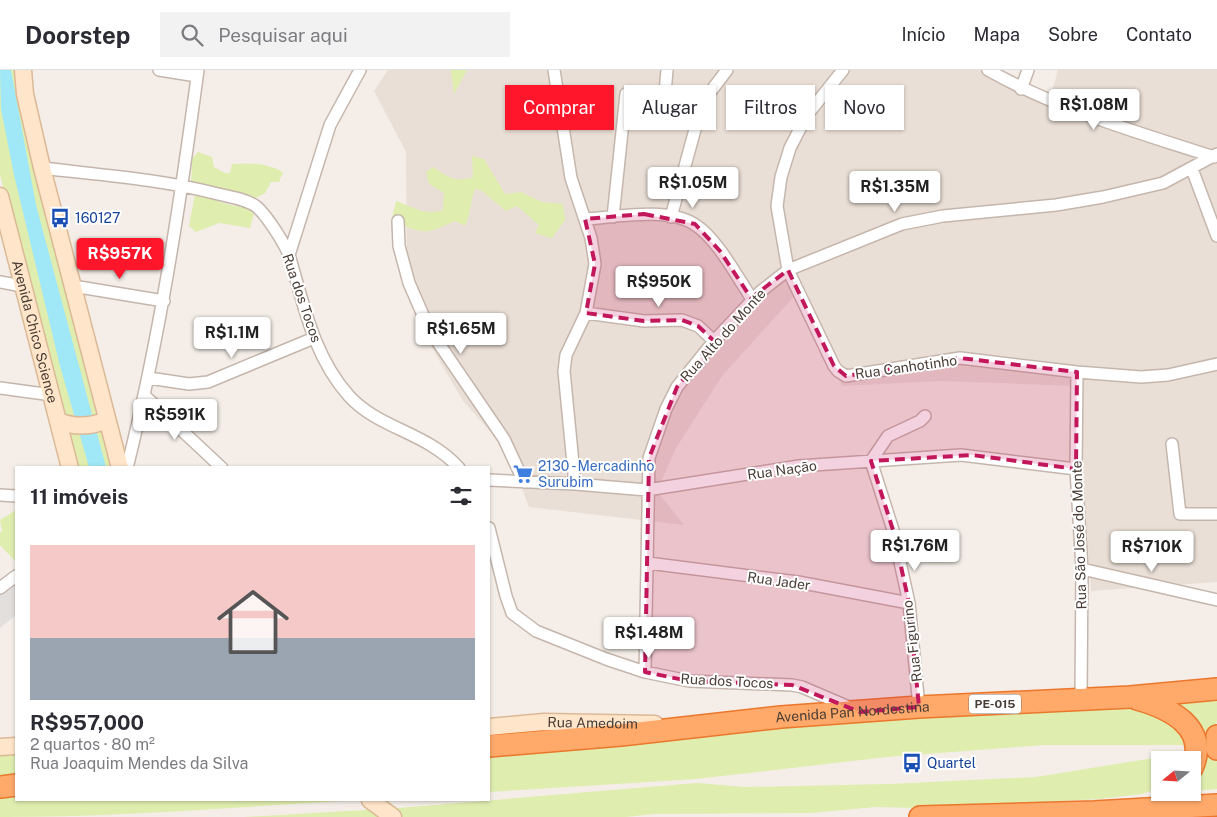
<!DOCTYPE html>
<html lang="pt">
<meta charset="utf-8">
<style>
:root{--surface:#fff;--page:#f2f2f3;--text:#2b2b33;--muted:#7c7c81;--line:#e1e1e2;--accent:#ff162a}
body{margin:0;font-family:"Public Sans",sans-serif;background:var(--page);color:var(--text);height:100vh;display:flex;flex-direction:column;font-size:19px;white-space:nowrap}
*{box-sizing:border-box;margin:0}
p{font-size:16px;color:var(--muted)}
.icon{flex:none;width:28px;height:28px;fill:none;stroke:currentColor;stroke-width:2;stroke-linecap:round;stroke-linejoin:round}
.map{position:relative;flex:1;overflow:hidden}
.sheet{position:absolute;left:15px;top:396px;width:475px;height:335px;display:flex;flex-direction:column;background:var(--surface);border-radius:0px;box-shadow:0 1px 4px #0004}
.sheet>*{flex:none}
.top-card{position:absolute;left:505px;top:15px;width:475px;height:45px;display:flex;gap:10px}
.needle{width:32px;rotate:252deg}
.tools{position:absolute;left:1151px;top:681px;display:grid;gap:10px}
.tools a{display:grid;place-items:center;width:50px;height:50px;border-radius:0px;background:var(--surface);box-shadow:0 1px 4px #0004;font-size:25px}
.price{position:absolute;translate:-50% -42px;padding:0 11px;border-radius:5px;background:#fff;color:#222;font-size:16px;line-height:32px;filter:drop-shadow(0 1px 2px #0008)}
.price::after{content:'';position:absolute;left:50%;top:30px;width:15px;height:11px;margin-left:-8px;background:inherit;clip-path:polygon(0 0,100% 0,50% 100%)}
.price.selected{background:var(--accent);color:#fff}
ul{padding:0;list-style:none}
li{display:grid;align-content:center;gap:10px;height:265px;padding:0 15px}
li+li{border-top:1px solid var(--line)}
li span{display:grid;place-items:center;height:155px;border-radius:0px;color:#555}
li>.icon{margin-inline-start:auto}
span .icon{width:90px;height:90px;fill:#fffc;stroke-width:1}
li b{font-size:21px}
h2{display:flex;justify-content:space-between;align-items:center;height:60px;padding:0 15px;font-size:21px}
.chip{padding:0 18px;border-radius:0px;background:var(--surface);box-shadow:0 1px 4px #0004;font-size:18px;line-height:45px}
.chip.selected{background:var(--accent);color:#fff}
header{display:flex;align-items:center;gap:30px;box-sizing:border-box;height:70px;padding:0 25px;background:var(--surface);border-bottom:1px solid var(--line)}
header strong{font-size:24px}
nav{display:flex;gap:28px;margin-inline-start:auto;font-size:18px}
.search{width:350px;height:45px;background:var(--page);display:flex;align-items:center;gap:12px;box-sizing:border-box;padding:0 18px;border-radius:0px;color:var(--muted);font-size:19px}
.map>svg:first-child{display:block}
</style>
<header>
<strong>Doorstep</strong>
<div class="search"><svg class="icon" aria-label="search" viewBox="0 0 24 24"><circle cx="10" cy="10" r="6"/><path d="M15 15l6 6"/></svg>Pesquisar aqui</div>
<nav><a>Início</a><a>Mapa</a><a>Sobre</a><a>Contato</a></nav>
</header>
<div class="map">
<svg width="1217" height="747" viewBox="0 0 1217 747">
<rect width="100%" height="100%" fill="#f5eee8"/>
<path fill="#eadfd6" d="M 388,0 L 988,0 L 1050,29 L 1058,0 L 1217,0 L 1217,512 L 1091,521 L 1077,316 L 942,311 L 842,316 L 797,223 L 722,306 L 676,378 L 657,421 L 684,455 L 529,437 L 508,381 L 463,331 L 429,273 L 407,204 L 406,82 L 374,21 Z"/>
<path fill="#dfedae" d="M 0,0 L 19,0 L 102,348 L 67,348 L 26,210 L 0,104 Z
M 451,0 L 467,0 L 454,24 L 451,2 Z
M 198,82 L 212,87 L 214,97 L 225,103 L 230,103 L 232,94 C 250,93 266,93 283,102 L 279,112 L 271,112 L 265,123 L 250,131 L 191,115 L 192,89 Z
M 472,86 L 484,89 L 505,124 L 521,122 L 542,132 L 563,134 L 565,150 L 552,168 L 535,163 L 539,155 L 517,136 L 506,141 L 482,121 L 475,119 C 470,131 471,144 465,156 L 455,151 C 420,167 426,162 391,152 L 396,131 C 413,137 425,146 443,140 L 444,123 L 429,114 L 426,102 L 433,97 C 447,107 456,113 473,107 Z
M 195,124 L 230,135 L 248,138 L 254,144 L 250,158 L 219,153 L 196,162 L 189,156 Z
M 104,355 L 114,397 L 77,397 L 67,360 Z
M 16,440 L 16,492 L 0,475 L 0,463 L 2,461 L 0,450 Z
M 1217,625 L 1217,650 L 1213,673 L 1201,672 L 1160,630 Z
M 1130,630 L 1167,643 L 1193,675 L 1044,675 L 887,687 L 696,709 L 489,722 L 489,685 L 682,662 Z
M 0,678 L 16,678 L 16,714 L 0,716 Z
M 1213,679 L 1217,690 L 1217,719 L 1193,721 L 1193,709 L 1201,680 Z
M 1191,682 L 1190,690 L 1160,690 L 1160,718 L 1142,724 L 1099,729 L 921,738 L 876,737 L 811,743 L 653,744 L 626,747 L 244,747 L 399,738 L 697,713 L 745,717 L 890,714 L 1036,707 Z
M 16,724 L 16,730 L 358,730 C 238,737 120,747 0,747 L 0,725 Z"/>
<path fill="#e3dfdd" d="M 16,505 L 16,545 L 0,558 L 0,518 Z"/>
<path fill="#a0e8f7" d="M 0,0 L 11,0 L 36,135 L 106,397 L 89,397 L 60,296 L 14,105 L 1,39 Z"/>
<g fill="none" stroke-linecap="round" stroke-linejoin="round">
<defs>
<path id="street" d="M 159,0 L 197,6
M 554,0 L 571,108 L 591,168 L 595,194 L 586,243 L 566,285 L 564,301 L 575,414
M 843,0 L 807,45 L 790,78 L 781,107 L 777,136 L 788,200 L 834,296 L 838,301 L 846,306 L 960,288 L 1077,302 L 1141,307 L 1168,305 L 1217,294
M 988,0 C 1059,40 1137,62 1214,87
M 1021,19 L 1028,0
M 665,23 L 705,29
M 42,98 C 100,105 160,109 218,124 C 230,127 247,129 257,137 C 267,146 286,175 290,188 C 304,236 314,287 349,326 C 379,359 427,362 459,398
M 1192,99 L 1217,166
M 613,147 L 626,24 L 665,23 L 667,0
M 671,147 L 699,45 L 705,29 L 727,0
M 585,149 C 616,147 667,137 694,154 C 717,168 737,207 752,229
M 398,151 L 399,176 L 409,213 L 429,259 L 504,369 L 524,412
M 289,185 L 330,55 L 360,0
M 0,212 L 22,216
M 73,216 L 164,231
M 586,243 L 644,251 L 682,250 L 698,256 L 714,271
M 1077,302 L 1076,399 L 1082,499 L 1081,628
M 149,308 L 189,314 L 208,312 L 314,268
M 0,318 L 52,325
M 145,326 L 222,398
M 1172,374 L 1180,444 L 1217,444
M 127,398 C 160,266 180,134 198,0
M 489,410 L 575,414 L 647,420 L 799,396 L 961,385 L 1076,399
M 0,425 L 16,426
M 489,458 L 506,526 L 512,543 L 536,561 L 606,589 L 645,602 L 689,611 L 792,615 L 802,617 L 851,638
M 648,493 L 798,512 L 909,533
M 1082,499 L 1217,530
M 0,518 L 16,506
M 645,602 L 649,388 L 666,339 L 677,317 L 714,271 L 760,222 L 788,200 L 902,154 L 943,146 L 1056,135 L 1103,127 L 1163,113 L 1217,84
M 919,637 L 909,533 L 893,460 L 871,391 L 888,366 L 920,351 L 925,346"/>
<g id="secondary">
<path d="M 23,0 L 25,24 L 42,98 L 120,398"/>
<path id="s1" d="M 0,126 L 70,398"/>
<path d="M 59,351 C 75,358 90,357 107,350"/>
<path id="s2" d="M 489,657 L 544,652 L 655,654"/>
<path d="M 0,677 L 16,676"/>
<path d="M 370,730 L 393,747"/>
</g>
<g id="highway">
<path d="M 1137,629 C 1170,638 1210,658 1192,698"/>
<path d="M 1217,666 L 1217,679"/>
<path id="s3" d="M 489,676 L 621,665 L 781,647 L 919,637 L 1130,627 L 1217,619"/>
<path d="M 0,717 L 16,715"/>
<path d="M 920,747 L 1094,742 L 1217,735"/>
</g>
</defs>
<use href="#street" stroke="#c5b6ad" stroke-width="14"/>
<use href="#secondary" stroke="#dcb996" stroke-width="19"/>
<use href="#highway" stroke="#eb772d" stroke-width="24"/>
<use href="#street" stroke="#fff" stroke-width="11"/>
<use href="#secondary" stroke="#ffe5c9" stroke-width="16"/>
<use href="#highway" stroke="#ffa96a" stroke-width="21"/>
</g>
<path fill="#c2185b" fill-opacity="0.2" stroke="#c2185b" stroke-width="4" stroke-dasharray="10 6" stroke-linejoin="round" d="M 644,144 L 695,154 L 720,181 L 751,228 L 788,200 L 834,296 L 846,306 L 960,288 L 1077,302 L 1076,399 L 972,385 L 871,391 L 893,460 L 909,533 L 919,637 L 860,642 L 792,615 L 689,611 L 645,602 L 649,388 L 677,317 L 714,271 L 698,256 L 682,250 L 644,251 L 586,243 L 595,194 L 585,149 Z"/>
<defs>
<symbol id="bus-bare" viewBox="-9 -9 18 18"><path d="M-5-6H5V4H4V6H2V4H-2V6H-4V4H-5ZM-3.5-4V0h7V-4ZM-3.5 1.2v1.5H-2V1.2ZM2 1.2v1.5H3.5V1.2Z" fill="#1a4fb4" stroke="#fff" stroke-width="2.5" paint-order="stroke"/></symbol>
<symbol id="supermarket-bare" viewBox="-9 -9 18 18"><path d="M-6-5.5h2.5l.6 2H6L4.5 2H-2.5L-4.4-4H-6ZM-1.5 3.2a1.3 1.3 0 1 0 .1 0ZM3 3.2a1.3 1.3 0 1 0 .1 0Z" fill="#3f7fe0" stroke="#fff" stroke-width="2.5" paint-order="stroke"/></symbol>
</defs>
<g fill-rule="evenodd">
<use href="#bus-bare" x="46" y="134" width="28" height="28"/>
<use href="#supermarket-bare" x="509" y="390" width="28" height="28"/>
<use href="#bus-bare" x="898" y="679" width="28" height="28"/>
</g>
<g text-anchor="middle" stroke-width="4" stroke-linejoin="round" paint-order="stroke">
<rect fill="#fff" stroke="#807772" stroke-width="1" x="969" y="624.5" width="52" height="19" rx="4"/>
<g font-size="12" font-weight="bold" fill="#4a3d36">
<text x="995" y="638">PE-015</text>
</g>
<g font-size="14" fill="#164399" stroke="#fff" text-anchor="start">
<text x="75" y="153">160127</text>
<text x="927" y="698">Quartel</text>
</g>
<g font-size="14" fill="#4a3d36" stroke="#fff">
<text transform="translate(302 228) rotate(71)" y="5">Rua dos Tocos</text>
<text dy="5" stroke="none"><textPath href="#s1" startOffset="140">Avenida Chico Science</textPath></text>
<text transform="translate(723 265) rotate(-48)" y="5">Rua Alto do Monte</text>
<text transform="translate(906 297) rotate(-8)" y="5">Rua Canhotinho</text>
<text transform="translate(782 400) rotate(-8)" y="5">Rua Nação</text>
<text transform="translate(1079 465) rotate(-92)" y="5">Rua São José do Monte</text>
<text transform="translate(779 511) rotate(8)" y="5">Rua Jader</text>
<text transform="translate(912 571) rotate(-97)" y="5">Rua Figurino</text>
<text transform="translate(727 611) rotate(3)" y="5">Rua dos Tocos</text>
<text dy="5" stroke="none"><textPath href="#s3" startOffset="365">Avenida Pan Nordestina</textPath></text>
<text dy="5" stroke="none"><textPath href="#s2" startOffset="104">Rua Amedoim</textPath></text>
</g>
<g font-size="14" fill="#366cbe" stroke="#fff" text-anchor="start">
<text x="538" y="401">2130 - Mercadinho<tspan x="538" dy="16">Surubim</tspan></text>
</g>
</g>
</svg>
<div class="tools">
<a><svg class="needle" viewBox="-14 -14 28 28"><path d="M0-13l5 13h-10z" fill="#e53935"/><path d="M0 13l5-13h-10z" fill="#7c7c81"/></svg></a>
</div>
<b class="price" style="left:1094px;top:61px">R$1.08M</b>
<b class="price" style="left:693px;top:139px">R$1.05M</b>
<b class="price" style="left:895px;top:143px">R$1.35M</b>
<b class="price selected" style="left:120px;top:210px">R$957K</b>
<b class="price" style="left:659px;top:238px">R$950K</b>
<b class="price" style="left:461px;top:285px">R$1.65M</b>
<b class="price" style="left:232px;top:289px">R$1.1M</b>
<b class="price" style="left:175px;top:371px">R$591K</b>
<b class="price" style="left:915px;top:502px">R$1.76M</b>
<b class="price" style="left:1152px;top:503px">R$710K</b>
<b class="price" style="left:649px;top:589px">R$1.48M</b>
<div class="top-card">
<a class="chip selected">Comprar</a>
<a class="chip">Alugar</a>
<a class="chip">Filtros</a>
<a class="chip">Novo</a>
</div>
<section class="sheet">
<h2>11 imóveis<svg class="icon" aria-label="filters" viewBox="0 0 24 24"><path d="M4 7h16M4 17h16"/><circle cx="9" cy="7" r="2"/><circle cx="15" cy="17" r="2"/></svg></h2>
<ul>
<li><span style="background:linear-gradient(#f6c9c9 60%,#9aa5b1 0)"><svg class="icon" aria-label="home" viewBox="0 0 24 24"><path d="M3 11l9-7 9 7M6 9v11h12V9"/></svg></span><div><b>R$957,000</b><p>2 quartos · 80 m²</p><p>Rua Joaquim Mendes da Silva</p></div></li>
</ul>
</section>
</div>
